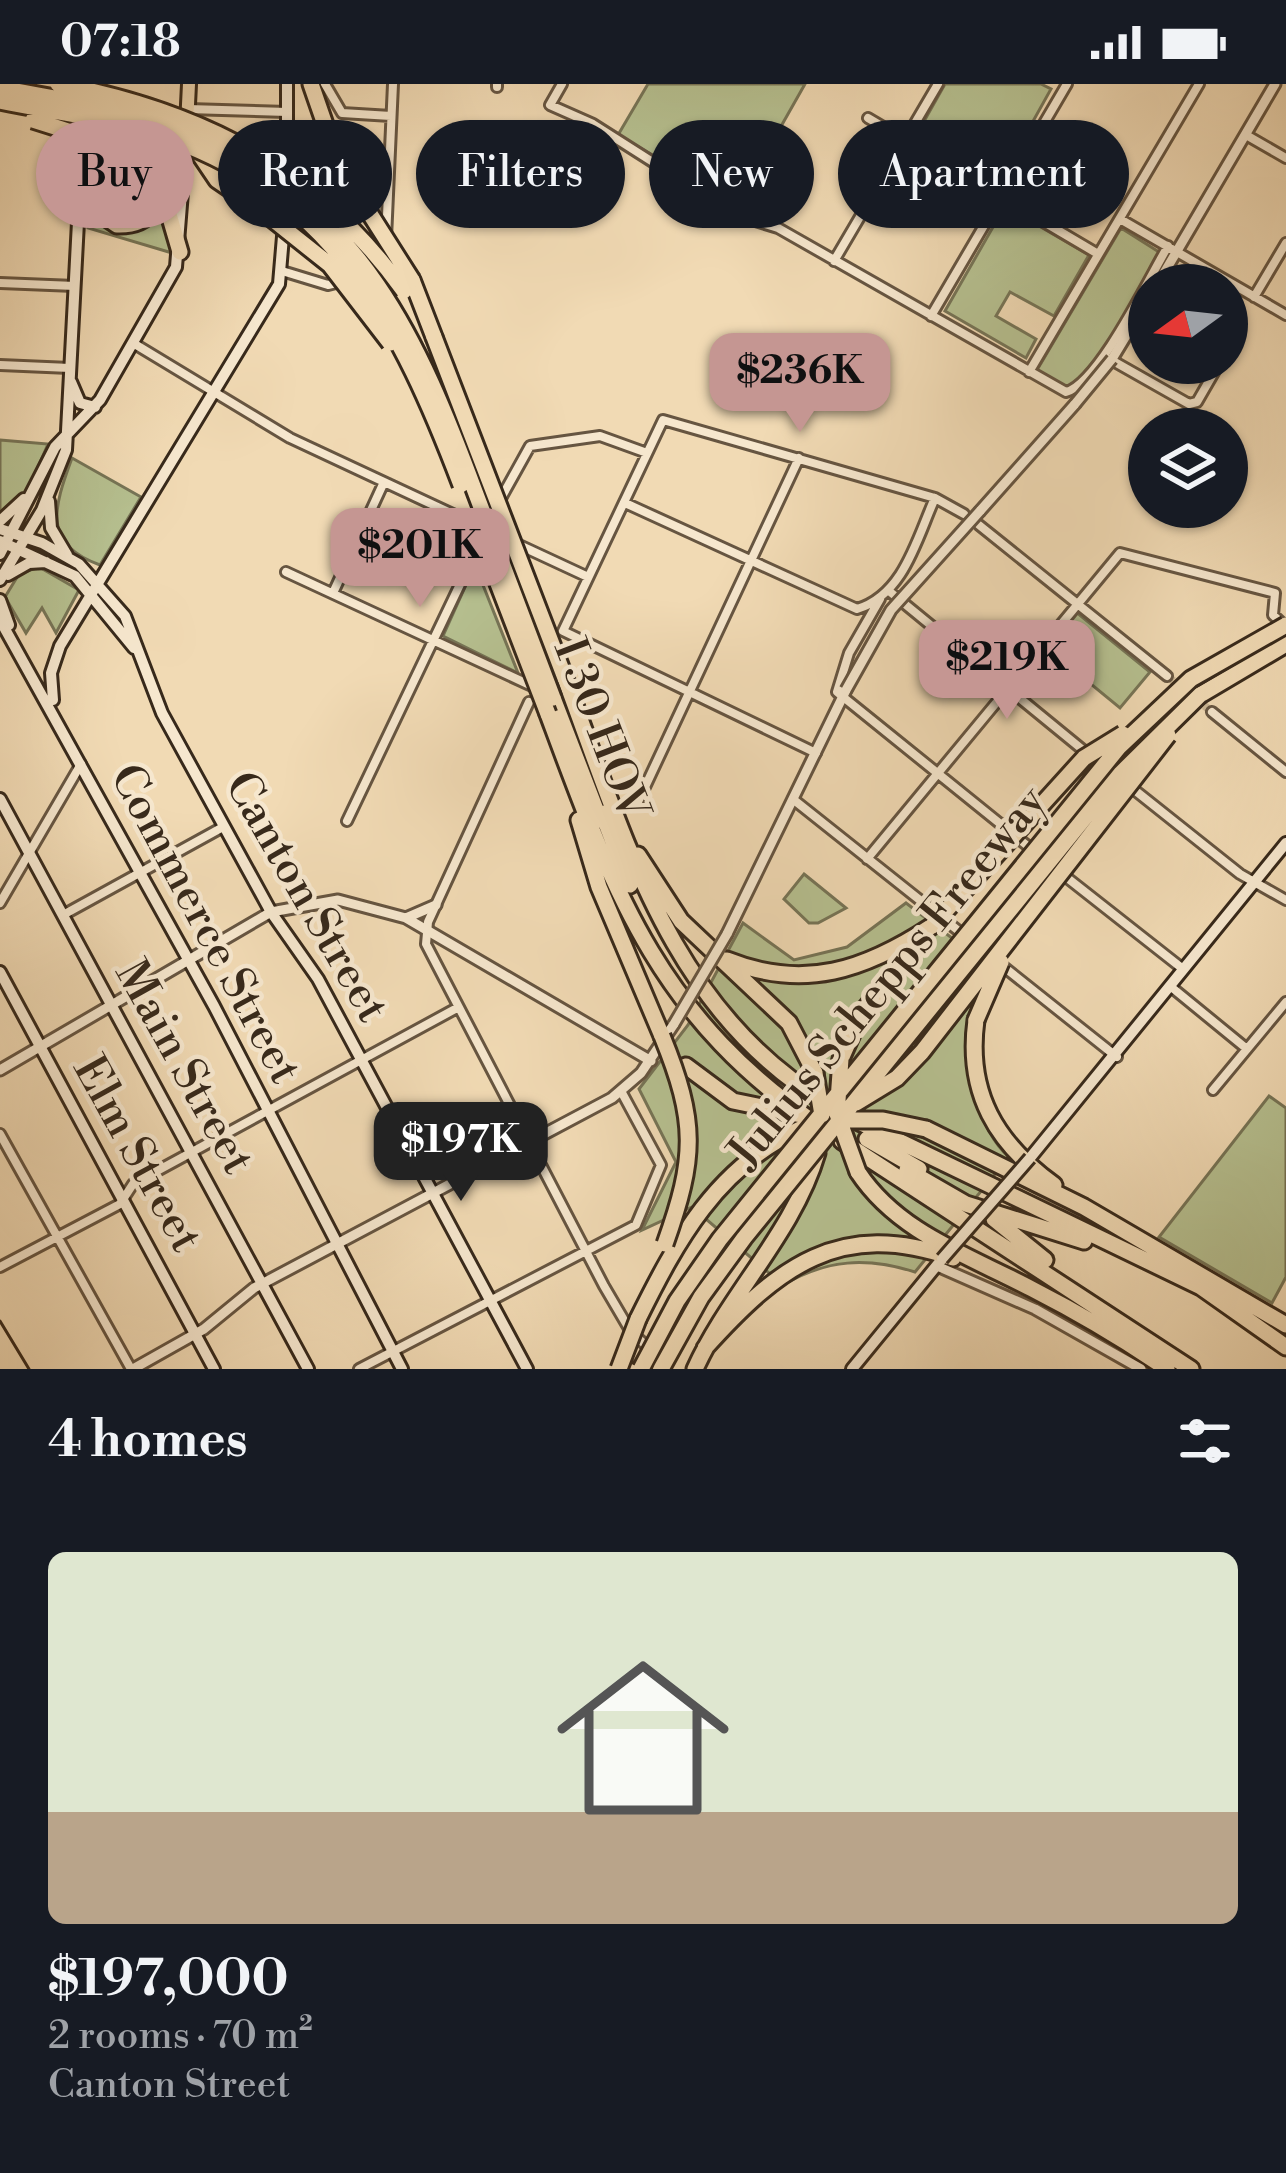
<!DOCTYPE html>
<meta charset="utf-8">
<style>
:root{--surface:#171b24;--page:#20242c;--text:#f1f3f6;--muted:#9ea1a6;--accent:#c59692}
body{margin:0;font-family:"Libre Bodoni",serif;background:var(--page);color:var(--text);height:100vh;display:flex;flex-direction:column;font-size:45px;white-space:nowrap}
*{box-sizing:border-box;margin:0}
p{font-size:39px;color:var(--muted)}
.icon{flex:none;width:66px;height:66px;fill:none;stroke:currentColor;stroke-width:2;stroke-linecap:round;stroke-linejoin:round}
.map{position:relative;height:1285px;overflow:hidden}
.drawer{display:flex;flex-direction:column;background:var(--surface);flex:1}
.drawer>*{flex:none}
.banner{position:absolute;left:36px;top:36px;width:1215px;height:108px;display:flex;gap:24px}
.needle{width:78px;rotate:255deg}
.tools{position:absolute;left:1128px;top:180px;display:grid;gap:24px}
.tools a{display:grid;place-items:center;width:120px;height:120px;border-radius:50%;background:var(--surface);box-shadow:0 3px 9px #0004;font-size:60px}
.price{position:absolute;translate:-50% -102px;padding:0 27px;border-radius:24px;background:var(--accent);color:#111;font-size:39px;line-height:78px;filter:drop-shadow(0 3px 6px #0008)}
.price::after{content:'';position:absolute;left:50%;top:72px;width:36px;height:27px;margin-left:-18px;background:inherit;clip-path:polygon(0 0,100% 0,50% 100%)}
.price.on{background:#222;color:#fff}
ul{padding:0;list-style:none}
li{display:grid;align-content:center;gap:24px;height:636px;padding:0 48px}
li span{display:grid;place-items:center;height:372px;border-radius:18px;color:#555}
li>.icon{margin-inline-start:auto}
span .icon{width:216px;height:216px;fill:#fffc;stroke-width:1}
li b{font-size:51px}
h2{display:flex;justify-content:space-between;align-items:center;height:144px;padding:0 48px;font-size:51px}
.pill{padding:0 42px;border-radius:54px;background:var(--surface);box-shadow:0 3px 9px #0004;font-size:42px;line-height:108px}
.pill.on{background:var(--accent);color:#111}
.status{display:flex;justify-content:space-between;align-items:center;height:84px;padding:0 60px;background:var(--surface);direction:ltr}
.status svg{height:33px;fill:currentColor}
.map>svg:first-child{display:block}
</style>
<div class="status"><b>07:18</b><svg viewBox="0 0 49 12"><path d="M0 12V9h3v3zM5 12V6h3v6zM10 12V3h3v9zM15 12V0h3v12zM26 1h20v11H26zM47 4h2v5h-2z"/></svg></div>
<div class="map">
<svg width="1286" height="1285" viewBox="0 0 1286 1285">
<rect width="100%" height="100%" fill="#f1dab4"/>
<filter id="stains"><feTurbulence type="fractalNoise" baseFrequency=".00167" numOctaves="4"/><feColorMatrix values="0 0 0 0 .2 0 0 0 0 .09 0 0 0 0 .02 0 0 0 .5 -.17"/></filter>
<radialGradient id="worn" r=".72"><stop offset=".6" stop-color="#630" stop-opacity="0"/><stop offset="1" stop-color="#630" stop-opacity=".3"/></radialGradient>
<path fill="#b6c090" stroke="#767456" stroke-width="3" d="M 648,0 L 805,0 L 737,120 L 618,51 Z
M 945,0 L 1041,0 L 1051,5 L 997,102 L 914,55 Z
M 96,45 L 179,72 L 172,169 L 88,144 Z
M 1005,122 L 1089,171 L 1054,232 L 1010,208 L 996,232 L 1036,255 L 1026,274 L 945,227 Z
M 1121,144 L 1159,168 L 1107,263 L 1072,302 L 1061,302 L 1037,286 Z
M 0,356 L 48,360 L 27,408 L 0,433 Z
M 72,374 L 141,413 L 100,481 C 40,460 55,421 72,374 Z
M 475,481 L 518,589 L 443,552 Z
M 39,483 L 79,506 L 56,549 L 42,524 L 26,549 L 5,513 L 19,490 Z
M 1076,528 L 1150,588 L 1120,624 L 1047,564 Z
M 804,790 L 846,824 L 818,839 L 809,839 L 784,815 Z
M 906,819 L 1003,893 C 992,906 973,923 969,939 C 959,977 980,1049 1009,1073 L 915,1188 C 867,1173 827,1175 783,1201 L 692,1123 L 642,1146 L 676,1078 L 639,1005 L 688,941 L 743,839 L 794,876 L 847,863 Z
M 1269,1012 L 1286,1024 L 1286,1193 L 1272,1219 L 1159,1153 Z"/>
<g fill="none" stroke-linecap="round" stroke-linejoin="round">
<path stroke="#ccb795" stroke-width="8" stroke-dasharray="8 4" stroke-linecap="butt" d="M 1167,592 L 1212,628"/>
<defs>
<path id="minor" d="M 325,0 L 342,29 L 391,32
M 562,0 L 550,21 L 593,40 L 736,131 L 778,144 L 1066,308 C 1099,299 1149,194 1168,162
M 497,3 L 497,0
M 188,25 L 287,28
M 868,34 L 1098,170
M 1246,51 L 1286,74
M 1120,135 L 1286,231
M 373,171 L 386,154 L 393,0
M 834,177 L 938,0
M 282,187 L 328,201 L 344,197
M 0,199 L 75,202
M 1254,213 L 1286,159
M 931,232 L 1067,0
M 133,259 L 290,354 L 487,446
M 1106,273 L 1189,320 L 1197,318 L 1216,285
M 0,281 L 70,284
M 1029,288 L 1199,0
M 500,416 L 530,362 L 600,352 L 647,369
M 625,419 L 857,525 C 904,511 917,454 935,414
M 979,441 L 1167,592
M 517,460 L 588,493
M 286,488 L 534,603
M 889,507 L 1083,666
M 333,509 L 384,398
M 880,515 L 849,569 L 837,608 L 1050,780
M 529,618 L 428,838 L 426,860 L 604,1202 L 631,1248 L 650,1265
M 1212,628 L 1286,688
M 816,669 L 563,547 L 663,336 L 935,414 L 964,430
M 1137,708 L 1240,790 L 1286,816
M 794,716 L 1117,973
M 637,720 L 799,374
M 347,737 L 486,446
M 867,775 L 1120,469 L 1275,509 L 1273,531 L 1285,542
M 1061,789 L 1183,885
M 0,819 L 81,680
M 63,831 L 223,743
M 1170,902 L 1247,965
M 1213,1006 L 1286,918
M 0,1050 L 131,1285
M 0,1183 L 120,1120 L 133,1100 L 457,924
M 359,1285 L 636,1141 L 661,1081 L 621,1007"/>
<path id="tertiary" d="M 1157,201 L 1275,0
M 1112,275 L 1149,214
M 980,427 L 1075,320
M 406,834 L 436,821
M 727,850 L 846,606
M 0,986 L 271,828 L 338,816 L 406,834 L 651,977
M 937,1182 L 1035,1225 L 1141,1285
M 133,1285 L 204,1245 L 254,1204 L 612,1014 L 641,989 L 674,940"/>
<path id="secondary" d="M 287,92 L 287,0
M 71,298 L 80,319 L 95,323
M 49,417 L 51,444 L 67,471
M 0,437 L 24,415
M 0,445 L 42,459 L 79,480 L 125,532 L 162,629 L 271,828 L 318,895 L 527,1285
M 0,457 L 75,492 L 134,564
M 0,470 L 55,363 L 100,316 L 176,183 L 186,58
M 8,491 L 29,479 L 46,478
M 0,496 L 42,426 L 66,366 L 81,81
M 0,516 L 9,541
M 0,536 L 214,922 L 402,1285
M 53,616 L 51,589 L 60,562 L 279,200 L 286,117
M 0,715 L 308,1285
M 0,888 L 214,1285
M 1030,1074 L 1286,759
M 852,1285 L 942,1175"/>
<path id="primary" d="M 187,41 L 189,0"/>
<path id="motorway" d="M 311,0 L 339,81
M 194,62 L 217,96 L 261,126
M 82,66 L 95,126 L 117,141 C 151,142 165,118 152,88
M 131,67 L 161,103 L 180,168
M 412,196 L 434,253
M 565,594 C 625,754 670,927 828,1020
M 1200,611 L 1286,560
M 553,614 L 600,736
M 548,630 C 614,808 657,933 822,1044
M 602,729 L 630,801
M 579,736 L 599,803 L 662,952
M 638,771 L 681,837 L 789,939 L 815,989
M 727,876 C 804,907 865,886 932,842
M 976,936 C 966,1009 996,1059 1054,1101
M 841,975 L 861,930 L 922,854
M 686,982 L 733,1017 L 801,1031
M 853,1035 L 1201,1203 L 1286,1263
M 926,1045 L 1084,1123 L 1286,1241
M 867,1055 L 919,1085
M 842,1057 L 1191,1285
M 907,1086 L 966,1120 L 1084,1157
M 858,1088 C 898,1149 970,1172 1032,1205 C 1079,1229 1123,1255 1167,1285
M 994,1135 L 1045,1176
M 638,1235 C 677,1156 717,1083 800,1045
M 705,1264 C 778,1183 840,1134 953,1174
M 695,1285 C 729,1210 794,1148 817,1069"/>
</defs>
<use href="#minor" stroke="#665541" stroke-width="14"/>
<use href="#tertiary" stroke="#665541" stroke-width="15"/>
<use href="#secondary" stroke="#37291b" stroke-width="16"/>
<use href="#primary" stroke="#37291b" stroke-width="18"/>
<use href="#motorway" stroke="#37291b" stroke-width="21"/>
<use href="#minor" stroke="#f6e7ce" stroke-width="8"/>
<use href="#tertiary" stroke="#f6e7ce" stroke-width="9"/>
<use href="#secondary" stroke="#f6e7ce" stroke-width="10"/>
<use href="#primary" stroke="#f1dab4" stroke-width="12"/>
<use href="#motorway" stroke="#f1dab4" stroke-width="15"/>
<path stroke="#37291b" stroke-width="3" d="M 0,1237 L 29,1285"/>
<defs>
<path id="tertiary-bridge" d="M 1075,320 L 1112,275
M 846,606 L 891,526 L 980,427
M 674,940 L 727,850"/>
<path id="secondary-bridge" d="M 942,1175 L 1030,1074"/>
<path id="motorway-bridge" d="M 58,0 C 202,27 317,86 404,207
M 0,4 C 68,17 139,26 202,55 C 363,128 418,254 476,410 C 501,478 527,546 553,614
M 0,17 C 54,28 110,35 162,52 C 335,111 401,243 461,401
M 33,36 L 131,67
M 339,81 L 412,196
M 261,126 L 330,181 L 390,259
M 434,253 L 565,594
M 497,497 L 548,630
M 932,842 L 1084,674 L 1123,650
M 976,936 L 1001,878
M 662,952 C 697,1038 696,1073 665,1160
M 841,975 L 837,1030 L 858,1088
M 815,989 L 822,1031
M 856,1019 L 897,994 L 922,968 L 1168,651
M 838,1036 L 883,1036 L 926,1045
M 619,1285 L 638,1235
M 641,1285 L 677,1217 L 720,1155 L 1119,663 L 1191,595 L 1286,541
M 661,1285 L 701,1213 L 744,1154 L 1121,689 L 1200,611"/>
</defs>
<use href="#tertiary-bridge" stroke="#665541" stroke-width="15" stroke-linecap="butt"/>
<use href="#secondary-bridge" stroke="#37291b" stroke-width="16" stroke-linecap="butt"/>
<use href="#motorway-bridge" stroke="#37291b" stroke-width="21" stroke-linecap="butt"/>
<use href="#tertiary-bridge" stroke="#f6e7ce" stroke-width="9"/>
<use href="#secondary-bridge" stroke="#f6e7ce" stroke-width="10"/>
<use href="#motorway-bridge" stroke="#f1dab4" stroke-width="15"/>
</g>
<g text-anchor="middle" stroke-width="9" stroke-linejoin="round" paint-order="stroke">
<g font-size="45" fill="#37291b" stroke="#f6e7ce">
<text transform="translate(603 645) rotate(69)" y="16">I 30 HOV</text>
<text transform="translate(308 812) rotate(60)" y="16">Canton Street</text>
<text transform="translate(207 839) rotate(62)" y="16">Commerce Street</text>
<text transform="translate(886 892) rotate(-51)" y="16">Julius Schepps Freeway</text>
<text transform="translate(186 982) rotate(61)" y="16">Main Street</text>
<text transform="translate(139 1069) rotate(61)" y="16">Elm Street</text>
</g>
</g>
<rect width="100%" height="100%" filter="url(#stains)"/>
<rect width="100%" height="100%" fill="url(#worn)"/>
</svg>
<div class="tools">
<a><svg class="needle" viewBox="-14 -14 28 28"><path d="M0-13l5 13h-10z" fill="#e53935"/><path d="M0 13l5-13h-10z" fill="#9ea1a6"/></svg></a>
<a><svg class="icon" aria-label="layers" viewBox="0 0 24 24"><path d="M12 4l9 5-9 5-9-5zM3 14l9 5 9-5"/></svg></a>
</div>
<b class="price" style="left:800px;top:351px">$236K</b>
<b class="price" style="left:420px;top:526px">$201K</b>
<b class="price" style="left:1007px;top:638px">$219K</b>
<b class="price on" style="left:461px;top:1120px">$197K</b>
<div class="banner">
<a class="pill on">Buy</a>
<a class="pill">Rent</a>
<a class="pill">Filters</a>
<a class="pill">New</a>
<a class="pill">Apartment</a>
</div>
</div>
<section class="drawer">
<h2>4 homes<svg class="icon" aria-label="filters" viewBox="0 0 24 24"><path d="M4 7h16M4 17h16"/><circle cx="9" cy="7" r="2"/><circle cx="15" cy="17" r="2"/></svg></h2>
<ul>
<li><span style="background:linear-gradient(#dfe7d0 70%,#b9a48a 0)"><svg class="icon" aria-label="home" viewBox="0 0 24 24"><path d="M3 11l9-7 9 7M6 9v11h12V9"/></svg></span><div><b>$197,000</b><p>2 rooms · 70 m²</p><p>Canton Street</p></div></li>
</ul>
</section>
